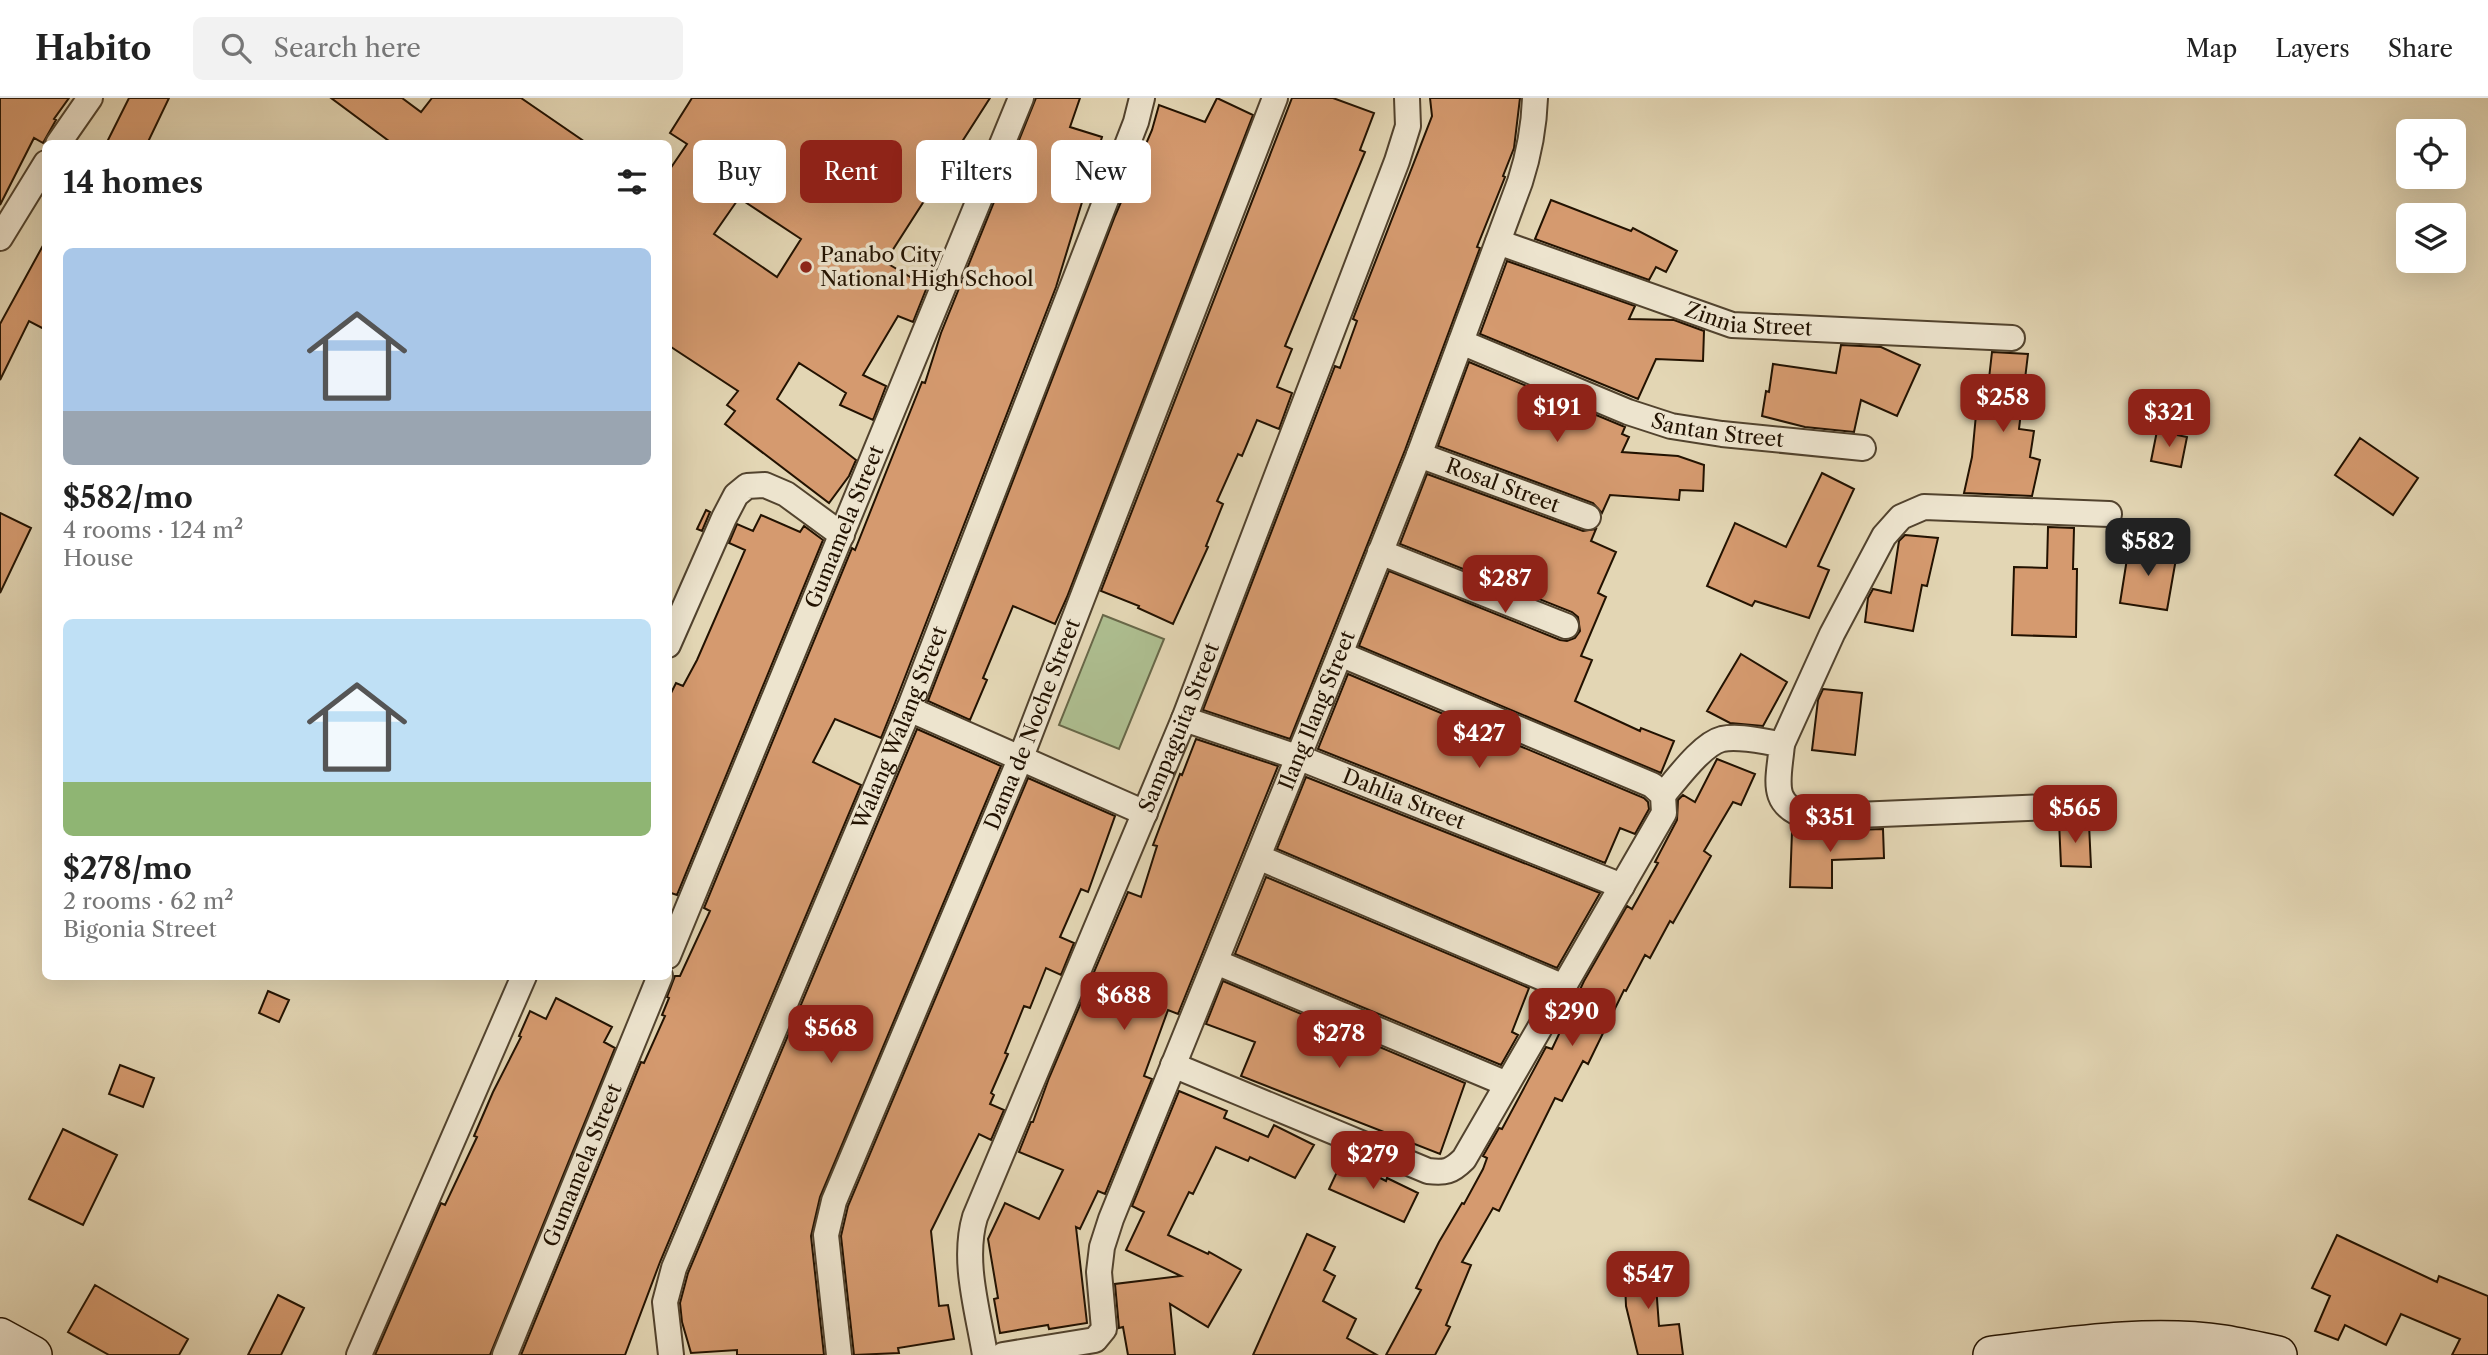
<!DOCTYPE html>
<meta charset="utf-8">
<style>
:root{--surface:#fff;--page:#f2f2f2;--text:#222;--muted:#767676;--line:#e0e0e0;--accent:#8f2418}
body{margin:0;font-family:"Libre Caslon Text",serif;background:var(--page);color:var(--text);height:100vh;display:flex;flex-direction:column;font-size:26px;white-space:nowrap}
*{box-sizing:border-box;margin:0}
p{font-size:23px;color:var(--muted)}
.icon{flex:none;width:38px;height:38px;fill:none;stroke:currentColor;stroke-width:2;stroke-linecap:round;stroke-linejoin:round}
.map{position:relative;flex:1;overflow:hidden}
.drawer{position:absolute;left:42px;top:42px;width:630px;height:840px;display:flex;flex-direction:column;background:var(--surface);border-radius:10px;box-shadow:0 7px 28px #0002}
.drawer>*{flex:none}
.guide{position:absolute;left:693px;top:42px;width:665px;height:63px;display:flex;gap:14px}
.controls{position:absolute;left:2396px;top:21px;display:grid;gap:14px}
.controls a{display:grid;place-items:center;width:70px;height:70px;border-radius:10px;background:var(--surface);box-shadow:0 7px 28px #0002;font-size:35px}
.price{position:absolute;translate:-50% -60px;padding:0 16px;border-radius:14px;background:var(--accent);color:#fff;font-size:23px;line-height:46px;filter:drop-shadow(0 2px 4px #0008)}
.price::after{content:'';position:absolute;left:50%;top:42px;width:21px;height:16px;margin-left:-10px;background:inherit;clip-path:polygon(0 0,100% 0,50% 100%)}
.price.on{background:#222;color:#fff}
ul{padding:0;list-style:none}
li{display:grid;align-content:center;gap:14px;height:371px;padding:0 21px}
li span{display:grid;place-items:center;height:217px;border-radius:10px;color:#555}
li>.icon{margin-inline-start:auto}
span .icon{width:126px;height:126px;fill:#fffc;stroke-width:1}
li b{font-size:30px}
h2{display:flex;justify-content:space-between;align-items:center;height:84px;padding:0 21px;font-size:30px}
.chip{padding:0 24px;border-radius:10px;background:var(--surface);box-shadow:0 7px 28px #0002;font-size:24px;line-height:63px}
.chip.on{background:var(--accent);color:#fff}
header{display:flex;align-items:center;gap:42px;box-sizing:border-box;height:98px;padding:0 35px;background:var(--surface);border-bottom:2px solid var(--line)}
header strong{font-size:33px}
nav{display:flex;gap:38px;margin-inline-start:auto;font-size:24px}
.search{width:490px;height:63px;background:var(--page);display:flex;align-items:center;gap:18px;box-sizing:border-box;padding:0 24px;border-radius:10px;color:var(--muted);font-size:26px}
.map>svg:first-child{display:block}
</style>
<header>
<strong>Habito</strong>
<div class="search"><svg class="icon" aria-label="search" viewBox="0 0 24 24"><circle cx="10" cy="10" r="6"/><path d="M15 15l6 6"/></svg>Search here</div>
<nav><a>Map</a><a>Layers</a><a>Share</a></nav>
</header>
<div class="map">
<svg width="2488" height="1257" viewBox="0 0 2488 1257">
<rect width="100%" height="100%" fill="#e3d6b4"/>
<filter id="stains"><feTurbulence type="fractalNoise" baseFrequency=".00286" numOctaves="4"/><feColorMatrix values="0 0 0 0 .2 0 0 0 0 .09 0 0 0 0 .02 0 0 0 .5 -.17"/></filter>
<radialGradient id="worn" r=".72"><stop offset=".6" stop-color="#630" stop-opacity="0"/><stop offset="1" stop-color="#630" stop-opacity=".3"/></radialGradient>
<path fill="#aebf91" stroke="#686849" stroke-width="2" d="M 1103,517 L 1164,541 L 1119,651 L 1059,627 Z"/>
<path fill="#d59a6f" stroke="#221201" stroke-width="2" fill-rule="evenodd" d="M 0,0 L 69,0 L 54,21 L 56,22 L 43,45 L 34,40 L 0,107 Z
M 129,0 L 169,0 L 147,46 L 106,46 Z
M 331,0 L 402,0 L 421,14 L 432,0 L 521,0 L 588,46 L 393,46 Z
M 692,0 L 990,0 L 885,164 L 927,189 L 913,224 L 898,218 L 863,277 L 886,288 L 873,322 L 840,307 L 846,295 L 799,265 L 777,301 L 856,362 L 849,378 L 829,405 L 725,326 L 735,313 L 727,307 L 738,293 L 668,247 L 668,74 L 687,46 L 670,35 ZM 739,100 L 801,141 L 777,179 L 714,136 Z
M 1036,0 L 1080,0 L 1070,29 L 1102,39 L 1056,189 L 895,605 L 881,640 L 835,621 L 813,664 L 861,687 L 660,1164 L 625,1257 L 521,1257 L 641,964 L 644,965 L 665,918 L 662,917 L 669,900 L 667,899 L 675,878 L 680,878 L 710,813 L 704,810 L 852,450 L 855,452 L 922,284 L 925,285 L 941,235 Z
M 1217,0 L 1253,17 L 1067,499 L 1055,526 L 1013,508 L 983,580 L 987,582 L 970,622 L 928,603 L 1115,118 L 1152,32 L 1159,7 L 1205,24 Z
M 1292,0 L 1333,0 L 1374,15 L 1360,52 L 1365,54 L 1285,248 L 1292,251 L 1277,289 L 1292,295 L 1279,331 L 1257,322 L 1242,358 L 1238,356 L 1217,403 L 1223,406 L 1206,448 L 1208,449 L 1173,526 L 1138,510 L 1139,508 L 1101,493 Z
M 1430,0 L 1520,0 L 1514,50 L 1503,78 L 1505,79 L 1477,149 L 1480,150 L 1405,352 L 1290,641 L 1203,612 L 1320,307 L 1335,268 L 1340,270 L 1357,223 L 1353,221 L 1432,18 Z
M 1551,102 L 1631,133 L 1633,130 L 1677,153 L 1666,174 L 1656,169 L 1649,182 L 1535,141 Z
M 46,142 L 46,232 L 29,223 L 0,282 L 0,226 Z
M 1507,163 L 1635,208 L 1629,221 L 1674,222 L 1704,233 L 1703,263 L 1656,261 L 1638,301 L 1480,236 Z
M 1841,247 L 1881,249 L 1920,267 L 1897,318 L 1861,302 L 1854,334 L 1805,329 L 1762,318 L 1766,293 L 1769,294 L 1773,266 L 1836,275 Z
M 1992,254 L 2028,256 L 2019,331 L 2034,333 L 2030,359 L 2040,362 L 2032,398 L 1964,395 L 1972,359 L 1977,306 L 1986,307 Z
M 1469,264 L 1625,329 L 1622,336 L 1629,339 L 1622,354 L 1678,358 L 1704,367 L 1703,393 L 1680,392 L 1679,402 L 1610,397 L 1602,415 L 1593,405 L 1438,348 Z
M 2157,333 L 2187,339 L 2181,369 L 2151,363 Z
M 2360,340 L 2418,380 L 2393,417 L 2335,377 Z
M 1822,375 L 1854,391 L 1818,468 L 1829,472 L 1809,520 L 1755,503 L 1752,508 L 1707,488 L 1735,425 L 1786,449 Z
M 1427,376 L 1583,433 L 1596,431 L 1591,443 L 1616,454 L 1598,495 L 1606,499 L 1581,558 L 1592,562 L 1575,603 L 1640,633 L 1641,630 L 1674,643 L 1661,675 L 1359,548 L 1389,473 L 1560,542 L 1567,543 L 1575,540 L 1580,533 L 1578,519 L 1572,514 L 1400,446 Z
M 706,412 L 710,414 L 702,433 L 697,431 Z
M 0,415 L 31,430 L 0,495 Z
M 761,417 L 800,434 L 804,428 L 823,442 L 677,797 L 668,794 L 668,601 L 676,585 L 683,588 L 697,562 L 745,452 L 729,445 L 737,426 L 753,433 Z
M 2048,429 L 2074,430 L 2073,471 L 2077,471 L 2076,539 L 2012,537 L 2014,469 L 2047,470 Z
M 1905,437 L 1938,440 L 1927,488 L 1922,487 L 1913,533 L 1865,524 L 1868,500 L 1873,491 L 1891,495 L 1899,443 Z
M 2129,448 L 2177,455 L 2167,512 L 2120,505 Z
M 1741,556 L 1787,584 L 1763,628 L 1730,625 L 1707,613 Z
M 1348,576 L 1644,700 L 1648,704 L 1649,711 L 1635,736 L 1620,730 L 1605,765 L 1318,651 Z
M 1823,591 L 1862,595 L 1855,657 L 1812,652 L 1818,602 Z
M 917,631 L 1001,668 L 820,1099 L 811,1138 L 824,1257 L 737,1257 L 737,1252 L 691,1255 L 682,1224 L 680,1205 L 688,1175 Z
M 1196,641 L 1278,668 L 1178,916 L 1168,912 L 1144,978 L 1152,981 L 1105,1096 L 1098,1093 L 1080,1131 L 1076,1129 L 1087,1225 L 1049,1231 L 1048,1227 L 1000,1235 L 994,1201 L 998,1200 L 988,1141 L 1005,1105 L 1039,1121 L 1063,1072 L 1019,1054 L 1031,1024 L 1033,1024 L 1049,980 L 1128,794 L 1141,799 L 1157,748 L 1153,747 L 1180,676 L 1182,677 Z
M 1717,661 L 1755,676 L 1741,707 L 1733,704 L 1704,753 L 1711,758 L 1673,825 L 1670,823 L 1650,860 L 1645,857 L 1626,893 L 1624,892 L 1588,966 L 1583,963 L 1562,1003 L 1555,1000 L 1499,1113 L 1493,1110 L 1462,1164 L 1471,1167 L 1446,1227 L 1450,1229 L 1435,1257 L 1386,1257 L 1421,1192 L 1416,1190 L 1439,1144 L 1462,1105 L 1464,1106 L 1483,1071 L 1487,1060 L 1483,1058 L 1499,1030 L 1502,1031 L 1546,949 L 1552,951 L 1584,883 L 1627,808 L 1632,811 L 1658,765 L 1655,764 L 1677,722 L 1678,702 L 1683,697 L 1695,704 Z
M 1306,679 L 1600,795 L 1557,870 L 1277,751 Z
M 1028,680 L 1115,718 L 1088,794 L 1081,791 L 1060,839 L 1074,845 L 1061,877 L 1046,870 L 1030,910 L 1024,908 L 1005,955 L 1008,956 L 991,995 L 994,997 L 990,1006 L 1004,1012 L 991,1042 L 979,1036 L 931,1133 L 939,1208 L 948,1207 L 954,1241 L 898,1250 L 899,1255 L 854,1257 L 841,1138 L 848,1108 Z
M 2059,723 L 2089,726 L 2091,769 L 2061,768 Z
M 1883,731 L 1884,760 L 1832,762 L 1832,790 L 1790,789 L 1792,733 L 1854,734 L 1854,732 Z
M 1266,779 L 1529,890 L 1512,934 L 1518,937 L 1501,967 L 1235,856 Z
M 1223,883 L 1465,985 L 1440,1056 L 1241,978 L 1255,944 L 1206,926 Z
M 268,893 L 289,902 L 279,924 L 259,915 Z
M 556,900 L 612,929 L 604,944 L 615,950 L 490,1257 L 375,1257 L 441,1105 L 445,1107 L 477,1039 L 474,1038 L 493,994 L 521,939 L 519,938 L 530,913 L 546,921 Z
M 120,967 L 154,980 L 143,1009 L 109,996 Z
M 1179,993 L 1227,1013 L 1224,1020 L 1268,1039 L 1274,1027 L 1314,1047 L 1295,1080 L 1250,1059 L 1248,1063 L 1216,1049 L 1193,1096 L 1189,1094 L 1168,1137 L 1208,1156 L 1209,1154 L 1241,1172 L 1208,1229 L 1170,1206 L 1175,1257 L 1128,1257 L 1123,1229 L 1119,1230 L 1115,1186 L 1181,1178 L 1126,1152 L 1144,1114 L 1132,1108 Z
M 63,1031 L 117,1057 L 83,1127 L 29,1101 Z
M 1343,1061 L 1386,1083 L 1387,1080 L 1418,1095 L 1404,1124 L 1329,1091 Z
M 1307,1136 L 1335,1149 L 1324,1172 L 1335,1178 L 1323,1203 L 1356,1221 L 1347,1240 L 1377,1257 L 1253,1257 Z
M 2337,1137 L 2437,1184 L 2439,1178 L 2488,1198 L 2488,1257 L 2452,1257 L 2460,1241 L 2401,1216 L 2386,1247 L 2345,1227 L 2338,1242 L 2315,1233 L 2330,1198 L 2312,1190 Z
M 1654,1160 L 1659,1228 L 1679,1226 L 1683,1257 L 1638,1257 L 1626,1208 L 1624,1161 Z
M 95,1187 L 188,1241 L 179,1257 L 109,1257 L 68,1234 Z
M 278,1197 L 304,1210 L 281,1257 L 248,1257 Z"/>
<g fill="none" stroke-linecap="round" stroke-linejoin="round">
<defs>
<g id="street">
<path d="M 58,46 L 90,0"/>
<path d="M 0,140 L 46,65"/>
<path id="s1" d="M 1498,144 L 1732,227 L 2012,240"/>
<path id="s2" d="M 1461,244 L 1628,314 L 1671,328 L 1722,336 L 1863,350"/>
<path id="s3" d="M 1419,357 L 1588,419"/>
<path d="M 1380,454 L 1566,528"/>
<path d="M 668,547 L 724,420 L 736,397 L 747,388 L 765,387 L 786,396 L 842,437"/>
<path d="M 909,611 L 1145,715"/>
<path id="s4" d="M 1184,621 L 1300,660 L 1622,788"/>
<path d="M 1782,646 L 1832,536 L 1884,438 L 1901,419 L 1924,409 L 2109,416"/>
<path d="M 1663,697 C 1677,681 1702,646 1722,641 C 1740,637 1764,644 1782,646 C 1779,682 1768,707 1809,719 L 2049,709"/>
<path d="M 1258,759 L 1564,889"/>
<path id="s5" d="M 668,858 L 1021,0"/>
<path d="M 1216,864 L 1507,986"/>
<path d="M 1173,967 L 1428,1073 C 1445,1075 1451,1074 1464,1061 L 1664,715 L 1663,697 L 1652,687 L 1340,556"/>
<path d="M 359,1257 L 524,878"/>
<path id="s6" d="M 505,1257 L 660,878"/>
<path id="s7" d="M 671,1257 L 665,1204 L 674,1170 L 909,611 L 1136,24 L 1142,0"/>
<path id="s8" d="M 839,1257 L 826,1137 L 834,1103 L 1021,659 L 1275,0"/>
<path id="s9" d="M 985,1257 C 978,1213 962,1163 975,1119 L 1184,621 L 1397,63 L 1408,28 L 1407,0"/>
<path id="s10" d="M 1003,1257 L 1095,1242 L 1104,1231 L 1099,1174 L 1102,1149 L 1111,1121 L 1340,556 L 1419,357 L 1520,84 C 1529,56 1534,30 1535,0"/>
</g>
<path id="secondary" d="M 0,1239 L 33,1257
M 1992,1257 C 2068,1248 2148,1235 2224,1246 C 2242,1249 2260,1253 2278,1257"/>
</defs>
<use href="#street" stroke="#52432e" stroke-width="28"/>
<use href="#secondary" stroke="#221201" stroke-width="40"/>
<use href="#street" stroke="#ede4ce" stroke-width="24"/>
<use href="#secondary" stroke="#ede4ce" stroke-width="37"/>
</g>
<circle fill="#8f2418" stroke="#ede4ce" stroke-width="2.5" cx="806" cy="169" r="7"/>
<g text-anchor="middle" stroke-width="7" stroke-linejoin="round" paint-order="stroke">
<g font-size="21" fill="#221201" stroke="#ede4ce" text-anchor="start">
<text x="820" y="164">Panabo City<tspan x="820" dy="24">National High School</tspan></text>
</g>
<g font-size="21" fill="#221201" stroke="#ede4ce">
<text dy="7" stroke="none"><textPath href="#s1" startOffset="264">Zinnia Street</textPath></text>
<text dy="7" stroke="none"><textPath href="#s2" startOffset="273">Santan Street</textPath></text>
<text dy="7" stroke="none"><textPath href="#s3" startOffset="89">Rosal Street</textPath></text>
<text dy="7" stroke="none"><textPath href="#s5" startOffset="464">Gumamela Street</textPath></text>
<text dy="7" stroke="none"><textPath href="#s10" startOffset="768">Ilang Ilang Street</textPath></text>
<text dy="7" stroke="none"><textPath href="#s8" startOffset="672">Dama de Noche Street</textPath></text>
<text dy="7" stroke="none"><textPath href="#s7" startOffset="674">Walang Walang Street</textPath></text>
<text dy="7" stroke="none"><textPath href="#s9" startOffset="670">Sampaguita Street</textPath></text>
<text dy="7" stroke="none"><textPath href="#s4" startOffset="234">Dahlia Street</textPath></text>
<text dy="7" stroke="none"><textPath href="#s6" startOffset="205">Gumamela Street</textPath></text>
</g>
</g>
<rect width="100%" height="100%" filter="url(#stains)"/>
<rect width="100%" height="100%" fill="url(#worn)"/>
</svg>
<div class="controls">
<a><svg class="icon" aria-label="locate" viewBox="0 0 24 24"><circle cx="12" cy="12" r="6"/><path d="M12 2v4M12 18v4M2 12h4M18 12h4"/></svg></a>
<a><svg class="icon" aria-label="layers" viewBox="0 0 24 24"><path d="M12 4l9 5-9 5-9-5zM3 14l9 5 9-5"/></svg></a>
</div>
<b class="price" style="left:2003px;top:336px">$258</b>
<b class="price" style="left:1557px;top:346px">$191</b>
<b class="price" style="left:2169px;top:351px">$321</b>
<b class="price on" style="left:2148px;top:480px">$582</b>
<b class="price" style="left:1505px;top:517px">$287</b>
<b class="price" style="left:1479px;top:672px">$427</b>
<b class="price" style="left:2075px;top:747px">$565</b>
<b class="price" style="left:1830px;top:756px">$351</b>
<b class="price" style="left:1124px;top:934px">$688</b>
<b class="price" style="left:1572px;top:950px">$290</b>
<b class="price" style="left:831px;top:967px">$568</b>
<b class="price" style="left:1339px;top:972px">$278</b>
<b class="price" style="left:1373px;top:1093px">$279</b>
<b class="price" style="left:1648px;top:1213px">$547</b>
<div class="guide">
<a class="chip">Buy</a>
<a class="chip on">Rent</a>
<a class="chip">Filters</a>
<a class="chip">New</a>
</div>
<section class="drawer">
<h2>14 homes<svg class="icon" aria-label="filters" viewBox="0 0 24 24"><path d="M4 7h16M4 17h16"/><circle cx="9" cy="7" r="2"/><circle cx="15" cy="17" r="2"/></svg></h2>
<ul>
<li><span style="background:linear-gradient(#a9c7e8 75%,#9aa5b1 0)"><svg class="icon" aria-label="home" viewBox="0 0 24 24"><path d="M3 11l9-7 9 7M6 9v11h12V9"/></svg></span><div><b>$582/mo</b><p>4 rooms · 124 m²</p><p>House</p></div></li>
<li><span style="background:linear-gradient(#bfe0f5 75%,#8fb573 0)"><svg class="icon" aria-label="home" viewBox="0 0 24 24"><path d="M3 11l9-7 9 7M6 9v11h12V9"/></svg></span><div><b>$278/mo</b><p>2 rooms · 62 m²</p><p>Bigonia Street</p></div></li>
</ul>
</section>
</div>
